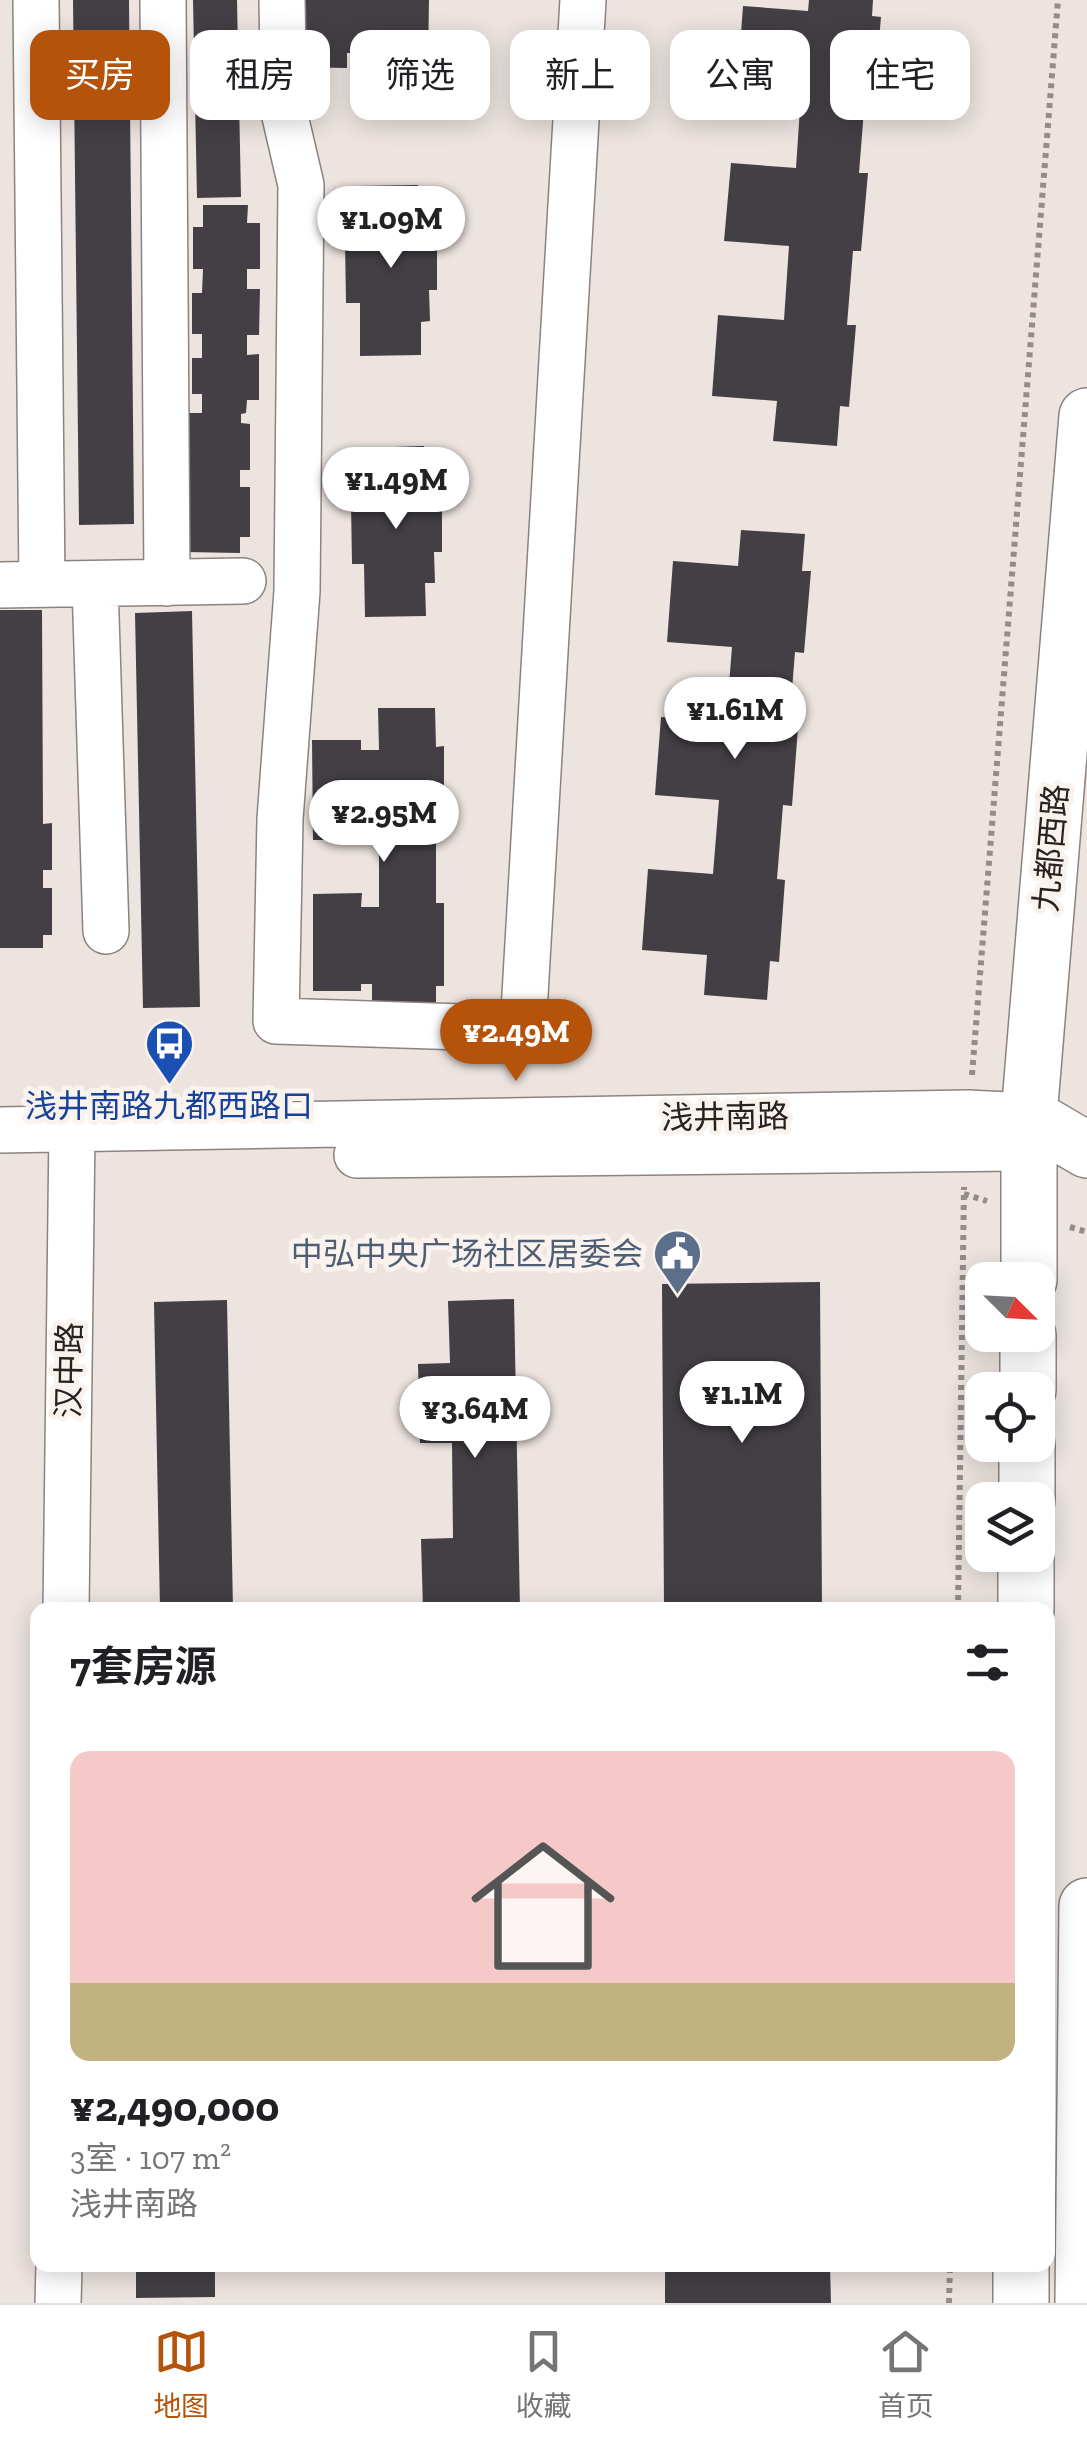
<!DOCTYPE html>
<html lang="zh">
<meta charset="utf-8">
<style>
:root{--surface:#fff;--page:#f6f6f6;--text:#202124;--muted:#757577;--line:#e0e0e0;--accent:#b45309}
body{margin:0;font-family:"Zilla Slab","Noto Sans SC",serif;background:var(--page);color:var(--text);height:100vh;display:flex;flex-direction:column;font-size:38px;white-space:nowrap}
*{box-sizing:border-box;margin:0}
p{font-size:32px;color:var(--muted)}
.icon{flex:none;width:55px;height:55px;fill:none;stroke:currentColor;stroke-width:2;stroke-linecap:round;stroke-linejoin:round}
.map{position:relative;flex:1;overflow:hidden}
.side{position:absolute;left:30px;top:1602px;width:1025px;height:670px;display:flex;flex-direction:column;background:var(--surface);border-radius:20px;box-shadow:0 5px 25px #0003}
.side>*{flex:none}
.top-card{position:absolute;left:30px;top:30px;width:1028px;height:90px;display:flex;gap:20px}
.needle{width:65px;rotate:114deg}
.fabs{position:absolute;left:965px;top:1262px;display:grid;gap:20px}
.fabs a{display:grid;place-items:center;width:90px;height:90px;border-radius:20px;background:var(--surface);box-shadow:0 5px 25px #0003;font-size:50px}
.price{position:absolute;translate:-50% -85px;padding:0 22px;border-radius:35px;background:#fff;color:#222;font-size:32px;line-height:65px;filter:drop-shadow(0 2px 5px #0008)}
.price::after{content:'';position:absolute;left:50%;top:60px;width:30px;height:22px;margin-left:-15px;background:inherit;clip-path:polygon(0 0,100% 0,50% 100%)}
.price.current{background:var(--accent);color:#fff}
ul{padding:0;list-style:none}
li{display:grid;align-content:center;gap:20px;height:530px;padding:0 40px}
li span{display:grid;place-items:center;height:310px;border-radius:20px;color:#555}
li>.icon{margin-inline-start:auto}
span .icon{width:180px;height:180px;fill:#fffc;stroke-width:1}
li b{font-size:42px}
h2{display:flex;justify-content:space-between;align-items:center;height:120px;padding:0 40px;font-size:42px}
.pill{padding:0 35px;border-radius:20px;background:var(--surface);box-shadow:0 5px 25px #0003;font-size:35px;line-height:90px}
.pill.current{background:var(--accent);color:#fff}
.tabs{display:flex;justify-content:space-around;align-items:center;height:140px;border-top:2px solid var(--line);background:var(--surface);font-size:28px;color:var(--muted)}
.tabs a{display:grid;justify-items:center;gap:5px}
.tabs .current{color:var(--accent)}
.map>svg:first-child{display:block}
</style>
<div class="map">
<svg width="1087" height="2303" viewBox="0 0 1087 2303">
<rect width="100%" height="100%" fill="#ede4e0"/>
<path fill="#433f45" d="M 73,0 L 129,0 L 134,524 L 79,525 Z
M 193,0 L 237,0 L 241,197 L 197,198 Z
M 298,0 L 429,0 L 428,62 L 419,62 L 418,97 L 364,96 L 365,53 L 347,53 L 347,68 L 296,67 Z
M 809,0 L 873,0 L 872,16 L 881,17 L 874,98 L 865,97 L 859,173 L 868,173 L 861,251 L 853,251 L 847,325 L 856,325 L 849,407 L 840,406 L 837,446 L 773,441 L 777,401 L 712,396 L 718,315 L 784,320 L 789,246 L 724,241 L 731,163 L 796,168 L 801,93 L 737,88 L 743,6 L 808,11 Z
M 418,185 L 419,220 L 428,220 L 429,250 L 437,250 L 437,290 L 429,290 L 430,321 L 421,322 L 421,355 L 360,356 L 360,303 L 346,303 L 345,241 L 359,241 L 358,186 Z
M 203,205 L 248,205 L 247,223 L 260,223 L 260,269 L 247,269 L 247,289 L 260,289 L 259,335 L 247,335 L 247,355 L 259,354 L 259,400 L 247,400 L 246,413 L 241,414 L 241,423 L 250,424 L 250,470 L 240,470 L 240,487 L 250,487 L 250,537 L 240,537 L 240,553 L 186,552 L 187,413 L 202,413 L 202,394 L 192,394 L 192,358 L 202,358 L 202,334 L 192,334 L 192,293 L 202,293 L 203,269 L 193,269 L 193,227 L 203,227 Z
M 424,446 L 424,482 L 434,482 L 434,512 L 442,511 L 442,552 L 434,552 L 435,583 L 425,583 L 426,616 L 365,617 L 364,564 L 352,564 L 351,503 L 364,502 L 363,448 Z
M 741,530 L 805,534 L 802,571 L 811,571 L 804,653 L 795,652 L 789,727 L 798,728 L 792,806 L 783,805 L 777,879 L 785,880 L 779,962 L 770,961 L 767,1000 L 704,995 L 707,955 L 642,950 L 648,869 L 713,874 L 719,800 L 655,795 L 661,717 L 726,722 L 732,647 L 667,642 L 673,561 L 738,566 Z
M 0,610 L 42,610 L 43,824 L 52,823 L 52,870 L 43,870 L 43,888 L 52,888 L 52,935 L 43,935 L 43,948 L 0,948 Z
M 192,611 L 200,1007 L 143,1008 L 135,613 Z
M 378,708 L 435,708 L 436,747 L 444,746 L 444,828 L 436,829 L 436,903 L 444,903 L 444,986 L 436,986 L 436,1019 L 372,1020 L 372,984 L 361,984 L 361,991 L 313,991 L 313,894 L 362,893 L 361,907 L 379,907 L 379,831 L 361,831 L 362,840 L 313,840 L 312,740 L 361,740 L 361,750 L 379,750 Z
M 820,1282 L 822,1610 L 664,1610 L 662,1284 Z
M 514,1299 L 520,1610 L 423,1610 L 421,1539 L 453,1538 L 452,1443 L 420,1443 L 418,1364 L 450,1363 L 448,1301 Z
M 227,1300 L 233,1610 L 160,1610 L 154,1302 Z
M 136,2265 L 215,2265 L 215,2297 L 136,2298 Z
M 665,2265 L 830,2265 L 831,2303 L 665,2303 Z"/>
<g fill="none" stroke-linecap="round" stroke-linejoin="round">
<defs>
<path id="minor" d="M 36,0 L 42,584
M 163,0 L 167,583
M 282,0 L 284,112 L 301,185 L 297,591 L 280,819 L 276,1021 L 523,1029 L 583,0
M 95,584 L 106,931
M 0,585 L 243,581
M 0,1130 L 968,1113 L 1029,1116
M 357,1155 L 1028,1148
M 66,1610 L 72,1130
M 58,2303 L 59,2265"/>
<path id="major" d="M 1029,1116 L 1087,1150
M 1029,1280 L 1029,1116 L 1087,416
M 1028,1390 L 1028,1335
M 1027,1500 L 1027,1445
M 1026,1610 L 1026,1555
M 1021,2303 L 1021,2265
M 1083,2303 L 1087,1906"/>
</defs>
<use href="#minor" stroke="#8b837f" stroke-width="48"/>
<use href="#major" stroke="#8b837f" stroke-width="58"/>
<path stroke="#938c8a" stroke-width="6" stroke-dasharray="5 5" stroke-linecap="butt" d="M 972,1075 L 1058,0
M 964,1194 L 987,1201
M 1070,1227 L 1087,1232
M 958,1610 L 964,1187
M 949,2303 L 950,2265"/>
<use href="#minor" stroke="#fff" stroke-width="45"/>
<use href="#major" stroke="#fff" stroke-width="55"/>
</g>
<defs>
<symbol id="bus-pin" viewBox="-11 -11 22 30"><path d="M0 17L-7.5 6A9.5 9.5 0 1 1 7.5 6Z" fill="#1a4fb4" stroke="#faf2ed"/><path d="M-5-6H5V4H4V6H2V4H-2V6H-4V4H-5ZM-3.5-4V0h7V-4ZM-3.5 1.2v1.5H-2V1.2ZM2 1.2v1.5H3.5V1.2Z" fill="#fff"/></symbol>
<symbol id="civic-pin" viewBox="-11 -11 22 30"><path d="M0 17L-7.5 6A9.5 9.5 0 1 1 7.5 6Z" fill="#5c6f8a" stroke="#faf2ed"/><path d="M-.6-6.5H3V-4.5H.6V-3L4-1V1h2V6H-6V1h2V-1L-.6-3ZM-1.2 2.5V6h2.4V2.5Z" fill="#fff"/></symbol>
</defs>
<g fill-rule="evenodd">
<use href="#bus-pin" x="142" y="1016" width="55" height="75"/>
<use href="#civic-pin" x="650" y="1226" width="55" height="75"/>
</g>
<g text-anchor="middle" stroke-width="10" stroke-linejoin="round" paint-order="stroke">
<g font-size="32" fill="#252221" stroke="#faf2ed">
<text transform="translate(1051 848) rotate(-85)" y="11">九都西路</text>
<text transform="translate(725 1117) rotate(-1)" y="11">浅井南路</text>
<text transform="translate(69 1370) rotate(-89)" y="11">汉中路</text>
</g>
<g font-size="32" fill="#164399" stroke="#faf2ed">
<text x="169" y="1117">浅井南路九都西路口</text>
</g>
<g font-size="32" fill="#4e5e75" stroke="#faf2ed" text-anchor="end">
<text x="643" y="1265">中弘中央广场社区居委会</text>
</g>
</g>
</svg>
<div class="fabs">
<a><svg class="needle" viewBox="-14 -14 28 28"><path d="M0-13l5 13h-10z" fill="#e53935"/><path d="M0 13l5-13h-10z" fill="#757577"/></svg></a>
<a><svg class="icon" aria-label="locate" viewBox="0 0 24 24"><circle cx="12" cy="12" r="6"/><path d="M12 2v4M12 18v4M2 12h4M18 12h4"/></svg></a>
<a><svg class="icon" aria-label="layers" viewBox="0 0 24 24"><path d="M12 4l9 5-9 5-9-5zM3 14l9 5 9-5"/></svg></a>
</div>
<b class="price" style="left:391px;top:271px">¥1.09M</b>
<b class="price" style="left:396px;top:532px">¥1.49M</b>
<b class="price" style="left:735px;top:762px">¥1.61M</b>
<b class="price" style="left:384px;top:865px">¥2.95M</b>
<b class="price current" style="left:516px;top:1084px">¥2.49M</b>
<b class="price" style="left:742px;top:1446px">¥1.1M</b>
<b class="price" style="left:475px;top:1461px">¥3.64M</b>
<div class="top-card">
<a class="pill current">买房</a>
<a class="pill">租房</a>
<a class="pill">筛选</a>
<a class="pill">新上</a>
<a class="pill">公寓</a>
<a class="pill">住宅</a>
</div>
<section class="side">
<h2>7套房源<svg class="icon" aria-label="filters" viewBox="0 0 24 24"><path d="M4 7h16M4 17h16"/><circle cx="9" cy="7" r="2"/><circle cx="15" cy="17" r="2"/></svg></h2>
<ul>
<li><span style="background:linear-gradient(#f6c9c9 75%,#c2b280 0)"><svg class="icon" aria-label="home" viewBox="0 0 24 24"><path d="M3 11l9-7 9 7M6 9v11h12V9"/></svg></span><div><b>¥2,490,000</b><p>3室 · 107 m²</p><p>浅井南路</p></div></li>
</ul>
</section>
</div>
<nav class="tabs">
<a class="current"><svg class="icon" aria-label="map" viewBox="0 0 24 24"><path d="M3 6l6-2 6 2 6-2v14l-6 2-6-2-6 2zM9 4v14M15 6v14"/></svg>地图</a>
<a><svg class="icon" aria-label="saved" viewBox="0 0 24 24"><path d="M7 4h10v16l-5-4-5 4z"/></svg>收藏</a>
<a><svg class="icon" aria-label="home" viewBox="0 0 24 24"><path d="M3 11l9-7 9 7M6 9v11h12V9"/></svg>首页</a>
</nav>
